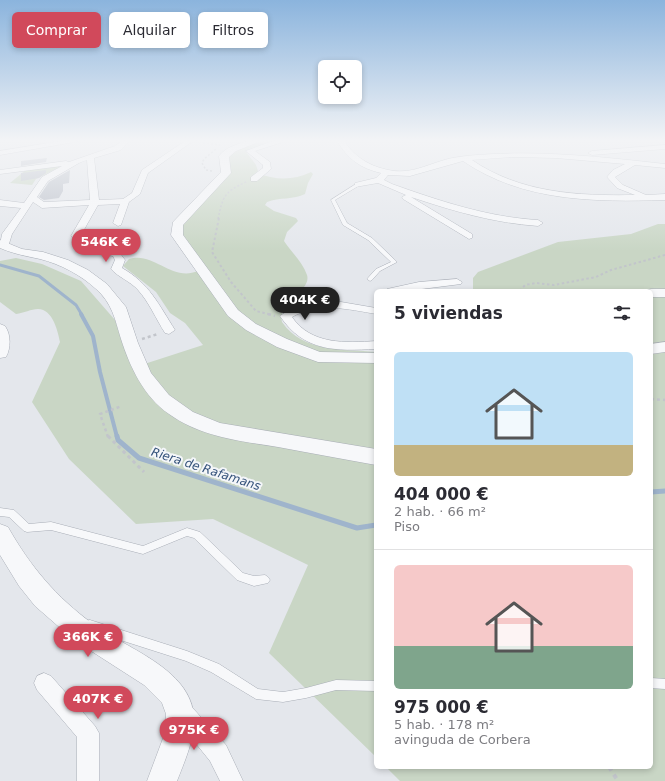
<!DOCTYPE html>
<html lang="es">
<meta charset="utf-8">
<style>
:root{--surface:#fff;--page:#f7f7f7;--text:#2b2b33;--muted:#7c7c81;--line:#e1e1e2;--accent:#d1495b}
body{margin:0;font-family:"DejaVu Sans",sans-serif;background:var(--page);color:var(--text);height:100vh;display:flex;flex-direction:column;font-size:15px;white-space:nowrap}
*{box-sizing:border-box;margin:0}
p{font-size:13px;color:var(--muted)}
.icon{flex:none;width:22px;height:22px;fill:none;stroke:currentColor;stroke-width:2;stroke-linecap:round;stroke-linejoin:round}
.map{position:relative;flex:1;overflow:hidden}
.sheet{position:absolute;left:374px;top:289px;width:279px;height:480px;display:flex;flex-direction:column;background:var(--surface);border-radius:6px;box-shadow:0 2px 6px #0003}
.sheet>*{flex:none}
.hud{position:absolute;left:12px;top:12px;width:302px;height:36px;display:flex;gap:8px}
.tools{position:absolute;left:318px;top:60px;display:grid;gap:8px}
.tools a{display:grid;place-items:center;width:44px;height:44px;border-radius:6px;background:var(--surface);box-shadow:0 2px 6px #0003;font-size:20px}
.price{position:absolute;translate:-50% -34px;padding:0 9px;border-radius:14px;background:var(--accent);color:#fff;font-size:13px;line-height:26px;filter:drop-shadow(0 1px 2px #0008)}
.price::after{content:'';position:absolute;left:50%;top:24px;width:12px;height:9px;margin-left:-6px;background:inherit;clip-path:polygon(0 0,100% 0,50% 100%)}
.price.active{background:#222;color:#fff}
ul{padding:0;list-style:none}
li{display:grid;align-content:center;gap:8px;height:212px;padding:0 20px}
li+li{border-top:1px solid var(--line)}
li span{display:grid;place-items:center;height:124px;border-radius:6px;color:#555}
li>.icon{margin-inline-start:auto}
span .icon{width:72px;height:72px;fill:#fffc;stroke-width:1}
li b{font-size:17px}
h2{display:flex;justify-content:space-between;align-items:center;height:48px;padding:0 20px;font-size:17px}
.pill{padding:0 14px;border-radius:6px;background:var(--surface);box-shadow:0 2px 6px #0003;font-size:14px;line-height:36px}
.pill.active{background:var(--accent);color:#fff}
.map>svg:first-child{display:block}
</style>
<div class="map">
<svg width="665" height="781" viewBox="0 0 665 781">
<rect width="100%" height="100%" fill="#e4e7ec"/>
<path fill="#c9d6c5" d="M 249,141 L 274,141 L 248,149 L 247,153 L 256,165 L 258,171 L 256,173 C 276,180 292,181 311,172 L 313,174 L 308,183 L 305,194 C 294,200 279,197 267,202 L 265,205 L 274,211 L 296,218 L 298,221 L 287,232 L 284,241 C 291,252 302,261 307,275 C 312,291 277,302 282,322 C 303,353 343,349 376,352 L 376,757 L 269,653 L 308,565 L 213,519 L 136,524 L 69,459 L 32,402 L 60,342 C 58,332 53,309 38,309 C 31,309 24,313 16,314 L 0,302 L 0,261 L 16,258 L 42,264 L 81,281 L 115,320 L 132,368 L 203,345 L 185,323 L 170,313 L 156,292 L 123,266 L 129,259 C 154,251 171,282 198,271 L 173,237 L 221,172 L 220,161 Z
M 62,166 L 36,179 L 32,185 L 10,183 L 27,169 Z
M 658,224 L 665,224 L 665,781 L 400,781 L 386,767 L 651,767 L 651,291 L 473,291 L 473,278 L 478,272 L 558,242 L 631,234 Z"/>
<g fill="none" stroke-linecap="round" stroke-linejoin="round">
<path stroke="#9fb4cc" stroke-width="3" d="M 0,265 L 39,276 L 76,305 L 82,315"/>
<path stroke="#9fb4cc" stroke-width="4" d="M 81,314 L 93,336 L 100,372 L 117,437"/>
<path stroke="#9fb4cc" stroke-width="5" d="M 117,436 L 118,440 L 139,458 L 357,528 L 376,525
M 651,492 L 665,491"/>
</g>
<path fill="#bbc0ca" d="M 47,158 L 46,162 L 21,166 L 21,161 Z
M 46,170 L 46,173 L 39,178 L 21,181 L 21,173 Z
M 70,170 L 69,183 L 63,184 L 63,191 L 59,198 L 44,200 L 39,197 L 49,182 Z"/>
<g fill="none" stroke-linecap="round" stroke-linejoin="round">
<defs>
<path id="service" d="M 356,184 L 360,185 L 335,200 L 347,223 L 372,238 L 397,262 L 380,271 L 372,280 L 370,281 L 367,279 L 376,269 L 391,262 L 368,240 L 343,225 L 331,200 Z
M 0,508 L 14,510 L 29,524 L 51,522 L 143,546 L 187,528 L 200,532 L 243,573 L 254,576 L 265,575 L 268,577 L 270,580 L 268,583 L 254,586 L 237,580 L 194,538 L 187,536 L 143,554 L 51,530 L 27,532 L 24,531 L 9,517 L 0,516 Z
M 90,620 L 187,651 L 219,664 L 258,689 L 283,692 L 306,688 L 336,680 L 376,681 L 376,691 L 336,690 L 306,698 L 283,702 L 256,699 L 211,672 L 186,661 L 86,629 L 85,625 L 86,621 Z
M 651,678 L 665,679 L 665,689 L 651,688 Z"/>
<path id="minor" d="M 61,141 L 80,141 L 0,155 L 0,151 Z
M 122,141 L 130,141 L 121,150 L 94,158 L 99,200 L 123,199 L 132,193 L 142,170 L 185,141 L 193,141 L 148,173 L 140,194 L 129,202 L 121,225 L 118,226 L 113,223 L 120,204 L 98,205 L 81,235 L 106,249 L 119,252 L 125,260 L 122,268 C 149,283 159,305 175,330 L 169,334 L 165,333 C 156,319 149,302 138,290 C 130,281 118,277 111,269 L 115,260 L 113,256 L 100,254 L 71,236 L 89,205 L 42,208 L 33,202 L 12,234 L 8,247 L 5,248 L 0,245 L 2,234 L 21,208 L 0,206 L 0,200 L 24,203 L 42,177 L 62,166 L 0,174 L 0,170 L 66,161 L 69,162 L 115,146 ZM 87,160 L 90,200 L 44,202 L 37,197 L 48,181 L 79,163 Z
M 273,141 L 286,141 L 255,151 L 270,162 L 271,169 L 257,181 L 251,181 L 251,177 L 263,168 L 263,165 L 246,151 Z
M 337,141 L 344,141 C 356,159 373,168 394,171 C 411,173 425,166 441,161 C 453,157 465,156 477,155 C 540,150 602,157 665,164 L 665,168 L 635,165 L 615,177 L 623,185 L 646,195 L 665,194 L 665,200 C 595,202 523,202 463,161 L 410,176 L 388,175 L 384,180 L 392,184 C 440,201 487,217 538,220 L 543,223 L 538,226 C 494,223 453,211 411,197 L 472,234 L 472,238 L 469,239 L 403,199 L 402,197 L 406,195 L 378,183 L 355,187 L 355,183 L 376,178 L 381,173 C 360,168 348,159 337,141 ZM 512,157 L 556,158 L 625,164 L 613,170 L 607,177 L 617,188 L 635,195 C 578,196 520,193 472,160 Z
M 665,145 L 665,149 L 592,155 L 588,153 L 592,151 Z
M 457,279 L 462,282 L 461,284 L 406,291 L 386,291 L 387,289 L 419,282 Z
M 318,301 L 341,302 L 376,308 L 376,314 C 348,309 318,302 292,317 C 311,345 346,343 376,341 L 376,349 C 336,351 304,352 280,316 L 292,308 Z
M 44,673 L 51,676 L 95,726 L 99,733 L 99,781 L 77,781 L 77,737 L 37,690 L 34,683 L 37,676 Z
M 183,702 L 190,705 L 226,745 L 243,781 L 220,781 L 210,761 L 176,719 L 173,712 L 176,705 Z"/>
<path id="tertiary" d="M 247,141 L 261,141 L 236,151 L 229,157 L 231,173 L 183,225 L 183,235 L 238,310 L 256,324 L 287,339 L 320,352 L 376,353 L 376,363 L 318,362 L 277,347 L 246,330 L 228,316 L 171,235 L 173,222 L 221,172 L 219,156 C 226,147 236,145 247,141 Z
M 0,240 L 22,249 L 43,252 L 68,260 L 88,270 L 107,284 L 126,307 L 138,343 L 151,373 L 169,395 L 193,412 L 220,423 L 376,449 L 376,465 C 343,459 310,453 278,447 C 240,441 201,437 169,414 C 144,397 130,367 121,339 C 115,319 112,303 96,289 C 81,275 60,264 40,259 C 26,256 14,254 0,248 Z
M 651,289 L 665,289 L 665,297 L 651,297 L 651,291 L 645,291 Z
M 0,324 L 5,326 C 11,334 11,348 6,357 L 0,358 Z
M 665,342 L 665,352 L 651,354 L 651,344 Z
M 0,524 L 8,527 C 30,566 56,597 93,624 C 128,650 196,670 194,723 C 193,743 184,763 177,781 L 147,781 L 165,733 L 166,714 L 162,703 L 144,685 L 74,640 L 35,606 L 19,586 L 0,555 Z"/>
</defs>
<use href="#service" stroke="#a9aeb7" stroke-width="1"/>
<use href="#minor" stroke="#a9aeb7" stroke-width="1"/>
<use href="#tertiary" stroke="#a9aeb7" stroke-width="1"/>
<path stroke="#c2c5cb" stroke-width="1.5" stroke-dasharray="2 2" stroke-linecap="butt" d="M 199,142 L 220,145
M 212,171 L 206,170 L 202,163 L 204,159 L 216,149
M 218,219 C 223,196 224,192 246,182"/>
<path stroke="#c2c5cb" stroke-width="2" stroke-dasharray="2.5 2.5" stroke-linecap="butt" d="M 219,218 L 212,252 L 231,282 L 256,311 L 272,315
M 520,291 L 525,285 L 536,283 L 554,285 L 596,277 L 611,270 L 665,255"/>
<path stroke="#c2c5cb" stroke-width="2.5" stroke-dasharray="3 3" stroke-linecap="butt" d="M 268,314 L 275,316
M 142,339 L 158,334
M 651,399 L 665,400
M 108,437 L 100,414 L 122,406"/>
<path stroke="#c2c5cb" stroke-width="3" stroke-dasharray="3.5 3.5" stroke-linecap="butt" d="M 108,436 L 144,472"/>
<path stroke="#c2c5cb" stroke-width="4" stroke-dasharray="4.5 4.5" stroke-linecap="butt" d="M 609,767 L 618,781"/>
<use href="#service" fill="#f7f8fa" fill-rule="evenodd"/>
<use href="#minor" fill="#f7f8fa" fill-rule="evenodd"/>
<use href="#tertiary" fill="#f7f8fa" fill-rule="evenodd"/>
</g>
<linearGradient id="sky" x2="0" y2="1"><stop stop-color="#8bb4dd"/><stop offset="0.56" stop-color="#f3f4f6"/><stop offset="1" stop-color="#f3f4f6" stop-opacity="0"/></linearGradient>
<rect width="665" height="251" fill="url(#sky)"/>
<g text-anchor="middle" stroke-width="4" stroke-linejoin="round" paint-order="stroke">
<g font-size="12" font-style="italic" fill="#34527a" stroke="#f4f6f9">
<text transform="translate(206 469) rotate(18)" y="4">Riera de Rafamans</text>
</g>
</g>
</svg>
<div class="tools">
<a><svg class="icon" aria-label="locate" viewBox="0 0 24 24"><circle cx="12" cy="12" r="6"/><path d="M12 2v4M12 18v4M2 12h4M18 12h4"/></svg></a>
</div>
<b class="price" style="left:106px;top:263px">546K €</b>
<b class="price active" style="left:305px;top:321px">404K €</b>
<b class="price" style="left:88px;top:658px">366K €</b>
<b class="price" style="left:98px;top:720px">407K €</b>
<b class="price" style="left:194px;top:751px">975K €</b>
<div class="hud">
<a class="pill active">Comprar</a>
<a class="pill">Alquilar</a>
<a class="pill">Filtros</a>
</div>
<section class="sheet">
<h2>5 viviendas<svg class="icon" aria-label="filters" viewBox="0 0 24 24"><path d="M4 7h16M4 17h16"/><circle cx="9" cy="7" r="2"/><circle cx="15" cy="17" r="2"/></svg></h2>
<ul>
<li><span style="background:linear-gradient(#bfe0f5 75%,#c2b280 0)"><svg class="icon" aria-label="home" viewBox="0 0 24 24"><path d="M3 11l9-7 9 7M6 9v11h12V9"/></svg></span><div><b>404 000 €</b><p>2 hab. · 66 m²</p><p>Piso</p></div></li>
<li><span style="background:linear-gradient(#f6c9c9 65%,#7fa58c 0)"><svg class="icon" aria-label="home" viewBox="0 0 24 24"><path d="M3 11l9-7 9 7M6 9v11h12V9"/></svg></span><div><b>975 000 €</b><p>5 hab. · 178 m²</p><p>avinguda de Corbera</p></div></li>
</ul>
</section>
</div>
